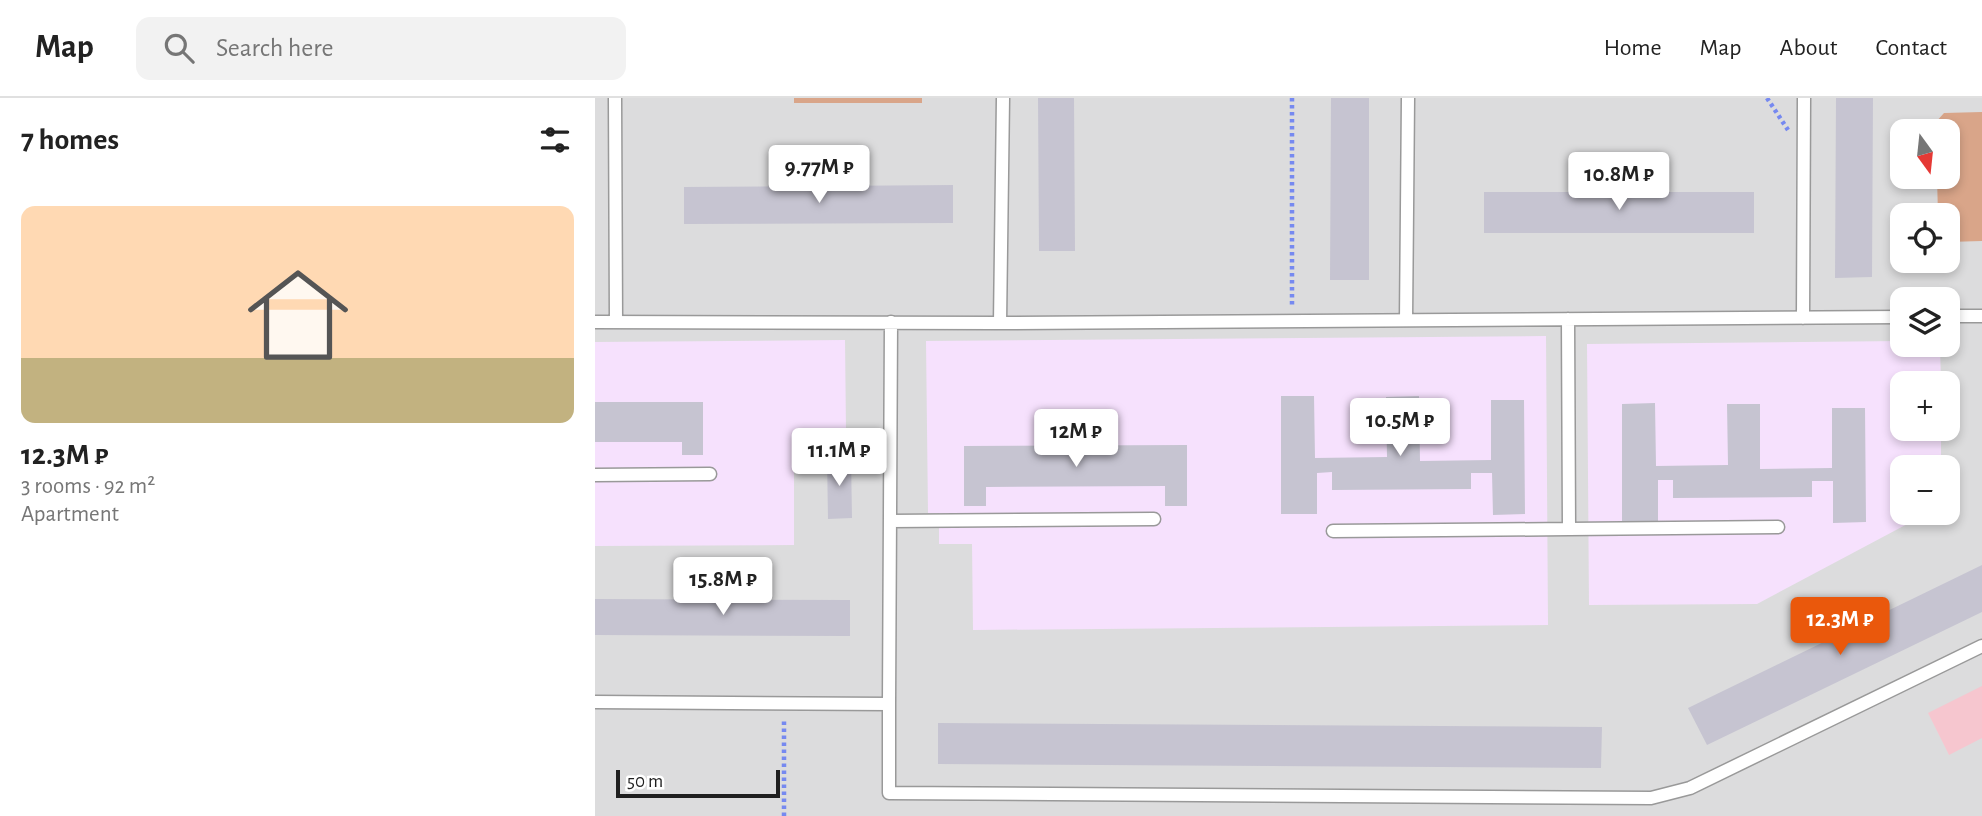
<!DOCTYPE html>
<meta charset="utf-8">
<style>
:root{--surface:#fff;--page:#f2f2f2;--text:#222;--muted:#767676;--line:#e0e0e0;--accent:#ea580c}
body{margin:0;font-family:"Alegreya Sans",sans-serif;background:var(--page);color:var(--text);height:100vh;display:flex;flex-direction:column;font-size:26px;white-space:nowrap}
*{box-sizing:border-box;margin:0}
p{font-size:23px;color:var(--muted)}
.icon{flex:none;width:38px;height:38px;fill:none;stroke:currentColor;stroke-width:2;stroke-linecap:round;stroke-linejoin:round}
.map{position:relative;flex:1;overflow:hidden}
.drawer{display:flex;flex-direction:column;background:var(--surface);width:595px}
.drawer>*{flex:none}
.needle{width:46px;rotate:165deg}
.controls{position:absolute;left:1295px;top:21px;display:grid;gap:14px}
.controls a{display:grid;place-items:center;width:70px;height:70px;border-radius:14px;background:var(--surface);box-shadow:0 4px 10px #0003;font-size:35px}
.scale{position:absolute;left:21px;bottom:18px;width:164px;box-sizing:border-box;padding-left:7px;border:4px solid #1f1f1f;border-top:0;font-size:19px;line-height:24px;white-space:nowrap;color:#1f1f1f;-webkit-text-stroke:5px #fff;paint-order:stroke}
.price{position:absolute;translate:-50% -60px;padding:0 16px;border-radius:7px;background:#fff;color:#222;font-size:23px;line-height:46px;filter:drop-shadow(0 2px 4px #0008)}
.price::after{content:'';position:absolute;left:50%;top:42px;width:21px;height:16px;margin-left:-10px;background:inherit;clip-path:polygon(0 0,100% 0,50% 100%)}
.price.current{background:var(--accent);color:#fff}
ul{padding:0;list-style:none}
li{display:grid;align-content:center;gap:14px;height:371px;padding:0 21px}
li+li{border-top:2px solid var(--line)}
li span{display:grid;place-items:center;height:217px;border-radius:14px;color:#555}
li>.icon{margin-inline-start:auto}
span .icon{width:126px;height:126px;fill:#fffc;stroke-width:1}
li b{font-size:30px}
h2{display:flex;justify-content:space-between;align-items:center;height:84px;padding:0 21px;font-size:30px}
header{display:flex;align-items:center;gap:42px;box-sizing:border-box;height:98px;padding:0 35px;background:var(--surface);border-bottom:2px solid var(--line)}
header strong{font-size:33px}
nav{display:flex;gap:38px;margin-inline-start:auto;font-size:24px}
.search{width:490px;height:63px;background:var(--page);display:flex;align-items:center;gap:18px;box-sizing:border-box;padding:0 24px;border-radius:14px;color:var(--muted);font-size:26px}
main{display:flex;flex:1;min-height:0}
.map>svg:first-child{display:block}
</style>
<header>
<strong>Map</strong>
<div class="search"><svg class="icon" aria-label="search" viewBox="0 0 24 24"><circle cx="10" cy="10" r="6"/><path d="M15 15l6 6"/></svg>Search here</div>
<nav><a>Home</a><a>Map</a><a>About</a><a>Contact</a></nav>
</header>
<main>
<section class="drawer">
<h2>7 homes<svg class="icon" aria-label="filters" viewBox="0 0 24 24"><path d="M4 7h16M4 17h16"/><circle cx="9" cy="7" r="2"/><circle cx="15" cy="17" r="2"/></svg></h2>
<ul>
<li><span style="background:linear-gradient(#ffd9b3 70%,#c2b280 0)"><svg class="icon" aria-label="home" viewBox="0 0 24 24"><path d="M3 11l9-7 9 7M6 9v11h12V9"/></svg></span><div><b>12.3M ₽</b><p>3 rooms · 92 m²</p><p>Apartment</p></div></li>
</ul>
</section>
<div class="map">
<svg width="1387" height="718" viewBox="0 0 1387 718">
<rect width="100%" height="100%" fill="#eae6ef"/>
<path fill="#dcdcdd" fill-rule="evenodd" d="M 0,0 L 1387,0 L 1387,718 L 0,718 ZM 1307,33 L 1353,33 L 1353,79 L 1307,79 ZM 1307,117 L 1353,117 L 1353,163 L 1307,163 ZM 1307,201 L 1353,201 L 1353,247 L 1307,247 ZM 1307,285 L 1353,285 L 1353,331 L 1307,331 ZM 1307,369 L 1353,369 L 1353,415 L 1307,415 Z"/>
<path fill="#f6e1fd" d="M 951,238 L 953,527 L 378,532 L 377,446 L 344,446 L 344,415 L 333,415 L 331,243 Z
M 250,242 L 251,333 L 199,334 L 199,447 L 0,448 L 0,244 Z
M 1307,243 L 1307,247 L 1345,247 L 1346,285 L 1307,285 L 1307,331 L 1346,331 L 1346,369 L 1307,369 L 1307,415 L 1333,415 L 1162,506 L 994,507 L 992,246 Z"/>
<path fill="#f6c6cf" d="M 1387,588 L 1387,640 L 1354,657 L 1333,615 Z"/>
<path fill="#d9a589" d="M 199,0 L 327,0 L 327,5 L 199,5 Z
M 1387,14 L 1387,143 L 1353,144 L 1353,117 L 1343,117 L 1342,79 L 1353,79 L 1353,33 L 1340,33 L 1340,25 L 1349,15 Z"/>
<path fill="#c6c4d1" d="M 443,0 L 479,0 L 480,153 L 444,153 Z
M 736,0 L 774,0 L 774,182 L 735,182 Z
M 1241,0 L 1278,0 L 1277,179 L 1240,180 Z
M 358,87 L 358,125 L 89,126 L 89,89 Z
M 889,94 L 1159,94 L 1159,135 L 889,135 Z
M 686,298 L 719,298 L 720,360 L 792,359 L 791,299 L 824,298 L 825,363 L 896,362 L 896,302 L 929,302 L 930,416 L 898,417 L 897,375 L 876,375 L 876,391 L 737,392 L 737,374 L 722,375 L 722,416 L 686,416 Z
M 0,304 L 108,304 L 108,357 L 87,357 L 87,344 L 0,344 Z
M 1060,305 L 1061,368 L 1133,367 L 1132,306 L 1165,306 L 1165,371 L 1237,370 L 1237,310 L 1270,310 L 1271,424 L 1238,425 L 1238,383 L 1217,383 L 1217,399 L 1078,400 L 1078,382 L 1063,382 L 1063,423 L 1027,424 L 1027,306 Z
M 592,347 L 592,408 L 570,408 L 570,388 L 391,389 L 391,408 L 369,408 L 369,348 Z
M 232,359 L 256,359 L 257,420 L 233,421 Z
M 1387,467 L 1387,514 L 1112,647 L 1093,610 Z
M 0,501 L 255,502 L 255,538 L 0,537 Z
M 343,625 L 1007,629 L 1006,670 L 343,666 Z"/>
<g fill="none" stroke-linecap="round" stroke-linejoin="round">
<defs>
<path id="lane" d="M 20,0 L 21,224
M 1353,218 L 1387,218
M 1208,220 L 1209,0
M 973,221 L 974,431 L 1183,429
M 811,222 L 813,0
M 0,224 L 405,225 L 1307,219
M 405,225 L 408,0
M 0,377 L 115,376
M 295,423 L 559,421
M 738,433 L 974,431
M 0,604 L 294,606 L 294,695 L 1056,700 L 1095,690 L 1387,548
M 294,606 L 296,224"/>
</defs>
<use href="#lane" stroke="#999" stroke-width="15"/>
<path stroke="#7689f0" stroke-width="4.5" stroke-dasharray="3.5 3.5" stroke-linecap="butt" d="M 697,0 L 697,208
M 1172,0 L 1193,32
M 189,718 L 189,621"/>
<use href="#lane" stroke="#fff" stroke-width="12"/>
</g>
</svg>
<div class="controls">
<a><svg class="needle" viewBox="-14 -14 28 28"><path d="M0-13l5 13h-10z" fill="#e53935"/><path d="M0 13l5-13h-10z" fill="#767676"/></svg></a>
<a><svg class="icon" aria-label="locate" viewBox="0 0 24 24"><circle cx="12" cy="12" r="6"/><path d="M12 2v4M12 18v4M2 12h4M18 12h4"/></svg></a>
<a><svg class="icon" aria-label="layers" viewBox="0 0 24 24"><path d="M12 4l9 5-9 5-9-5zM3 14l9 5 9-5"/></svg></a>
<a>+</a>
<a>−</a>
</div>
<div class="scale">50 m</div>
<b class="price" style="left:224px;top:107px">9.77M ₽</b>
<b class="price" style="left:1024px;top:114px">10.8M ₽</b>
<b class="price" style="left:805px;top:360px">10.5M ₽</b>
<b class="price" style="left:481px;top:371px">12M ₽</b>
<b class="price" style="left:244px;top:390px">11.1M ₽</b>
<b class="price" style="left:128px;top:519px">15.8M ₽</b>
<b class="price current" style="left:1245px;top:559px">12.3M ₽</b>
</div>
</main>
